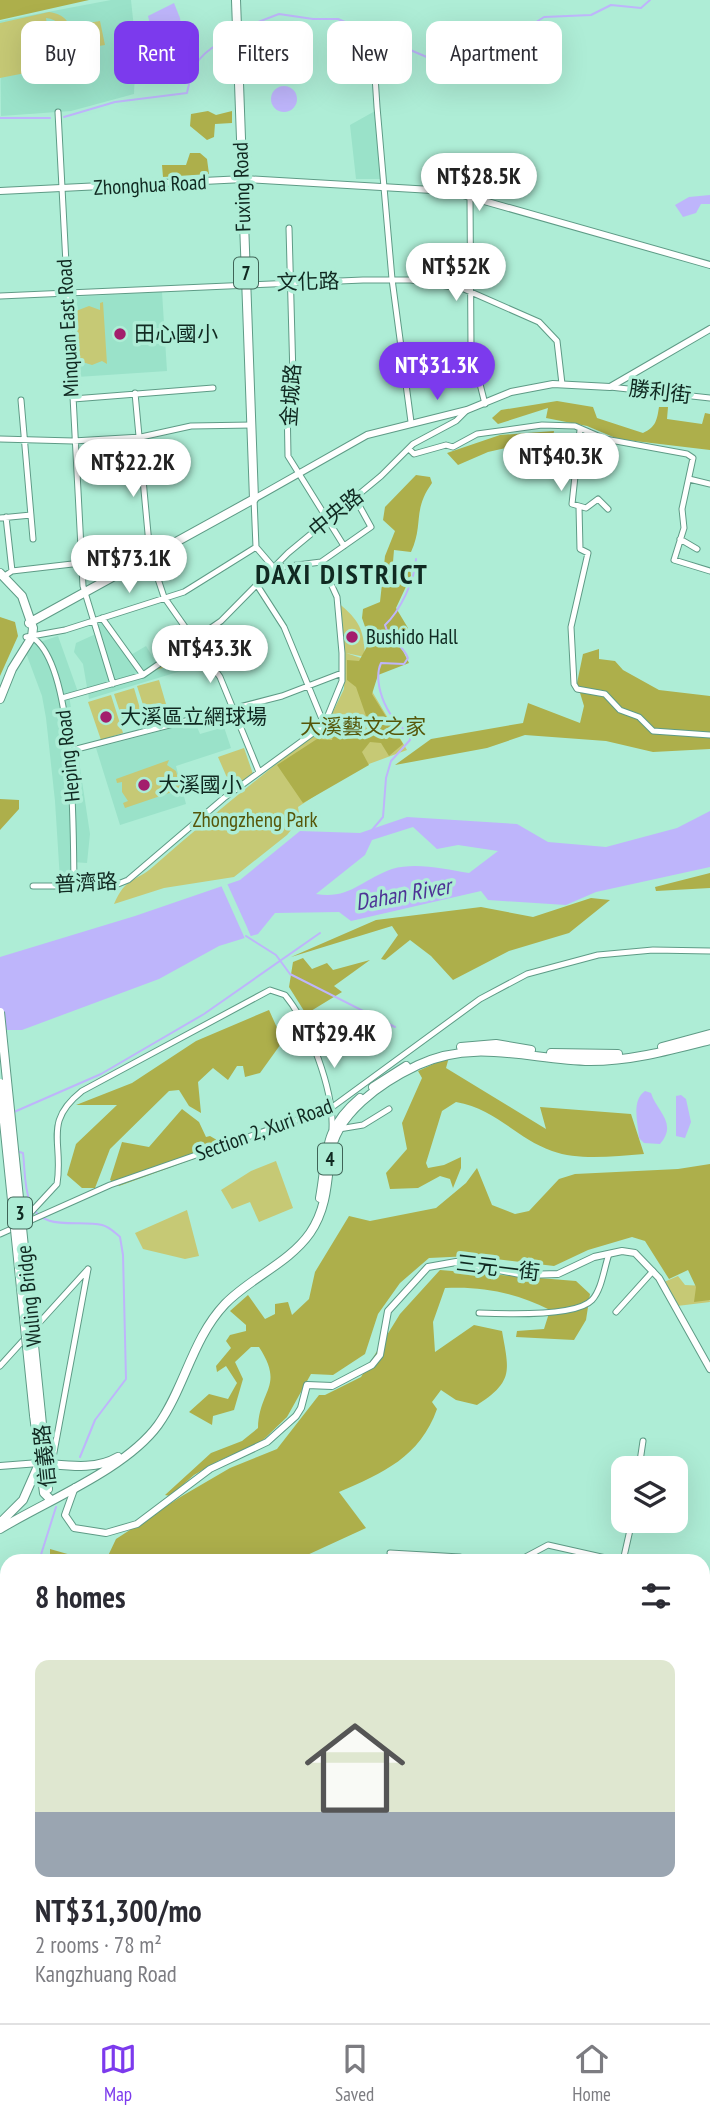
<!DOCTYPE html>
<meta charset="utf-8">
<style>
:root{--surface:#fff;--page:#f7f7f7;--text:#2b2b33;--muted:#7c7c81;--line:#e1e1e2;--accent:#7c3aed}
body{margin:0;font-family:"PT Sans Narrow","Noto Sans TC",sans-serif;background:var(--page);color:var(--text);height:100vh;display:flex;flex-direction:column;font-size:26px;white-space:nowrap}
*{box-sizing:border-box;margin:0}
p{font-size:23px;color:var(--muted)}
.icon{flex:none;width:38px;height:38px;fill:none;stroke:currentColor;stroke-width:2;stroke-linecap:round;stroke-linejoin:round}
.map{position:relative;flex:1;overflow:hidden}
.details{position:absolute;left:0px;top:1554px;width:710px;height:469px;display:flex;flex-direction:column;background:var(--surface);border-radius:21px 21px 0 0;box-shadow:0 7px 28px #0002}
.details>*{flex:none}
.hud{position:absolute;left:21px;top:21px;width:668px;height:63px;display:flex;gap:14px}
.fabs{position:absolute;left:611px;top:1456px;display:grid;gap:14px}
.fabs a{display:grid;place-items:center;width:77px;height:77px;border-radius:14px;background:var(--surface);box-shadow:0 7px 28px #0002;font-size:35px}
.price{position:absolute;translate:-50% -60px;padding:0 16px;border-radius:24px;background:#fff;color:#222;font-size:23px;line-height:46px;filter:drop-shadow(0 2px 4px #0008)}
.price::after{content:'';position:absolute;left:50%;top:42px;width:21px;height:16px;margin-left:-10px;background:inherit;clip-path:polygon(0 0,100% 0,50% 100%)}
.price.active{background:var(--accent);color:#fff}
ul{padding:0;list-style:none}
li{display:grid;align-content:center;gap:14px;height:371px;padding:0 35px}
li+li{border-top:2px solid var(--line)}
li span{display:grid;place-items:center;height:217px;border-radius:14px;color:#555}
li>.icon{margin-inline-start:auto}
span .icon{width:126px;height:126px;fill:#fffc;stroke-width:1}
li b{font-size:30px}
h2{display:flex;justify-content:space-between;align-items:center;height:84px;padding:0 35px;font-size:30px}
.tag{padding:0 24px;border-radius:14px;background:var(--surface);box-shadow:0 7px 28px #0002;font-size:24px;line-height:63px}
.tag.active{background:var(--accent);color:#fff}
.dock{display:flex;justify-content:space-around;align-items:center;height:98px;border-top:2px solid var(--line);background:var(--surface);font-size:19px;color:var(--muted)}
.dock a{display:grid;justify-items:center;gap:4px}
.dock .active{color:var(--accent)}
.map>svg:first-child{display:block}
</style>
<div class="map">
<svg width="710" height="2023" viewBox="0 0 710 2023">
<rect width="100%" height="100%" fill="#aeedd6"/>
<path fill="#9ae2c9" d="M 111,0 L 131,0 L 136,47 L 134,94 L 71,111 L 1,116 L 0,21 Z
M 375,111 L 380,179 L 356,179 L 350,125 Z
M 162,292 L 167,371 L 77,377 L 72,297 Z
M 103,622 L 129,656 L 146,646 L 157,664 L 179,667 L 181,671 L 89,699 L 83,664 L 74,652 L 76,643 L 100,632 L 97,625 Z
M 58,636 L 78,692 L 69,695 L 90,834 L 87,863 L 72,862 L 72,881 L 60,880 L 55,801 L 46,718 L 42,696 L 26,653 L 34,644 Z
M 195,722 L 200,734 L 224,727 L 231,748 L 176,766 L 186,804 L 120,825 L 96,748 Z"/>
<path fill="#c6c975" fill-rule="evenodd" d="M 49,12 C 83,17 66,47 66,65 L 0,78 L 0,23 ZM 46,18 C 59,19 66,30 65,43 L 64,39 L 52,41 L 53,47 L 65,46 L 60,58 L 53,62 Z
M 100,21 L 105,45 L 87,48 L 82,24 Z
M 258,26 L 263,59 L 244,64 L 243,29 Z
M 103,302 L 107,364 L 102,361 L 92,365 L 79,361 L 76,311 L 89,306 L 100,310 L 100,303 Z
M 334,599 C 357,619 364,625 365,657 L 346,653 L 367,660 L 367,683 L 407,750 L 358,768 L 328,722 L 344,689 L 345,652 Z
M 194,642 L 202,656 L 156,670 Z
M 159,680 L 166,704 L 145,711 L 137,686 Z
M 134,688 L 141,712 L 122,718 L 114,694 Z
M 111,695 L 123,733 L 101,740 L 88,702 Z
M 327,724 L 355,769 L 298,807 L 300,819 L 287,835 L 234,877 L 164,888 L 114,904 C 127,875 134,884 155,865 C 211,816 268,770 327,724 Z
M 244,748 L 253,774 L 232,789 L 218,757 Z
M 169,760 L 167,765 L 176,771 L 181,789 L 125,808 L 123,803 L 128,801 L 122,792 L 122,782 L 117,783 L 116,779 Z
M 276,1161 L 293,1208 L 259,1222 L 250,1202 L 232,1209 L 221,1190 L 251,1171 Z
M 187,1210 L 199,1256 L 185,1259 L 143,1249 L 135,1233 Z
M 678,1276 L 685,1285 L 707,1286 L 710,1302 L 677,1306 L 664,1282 Z"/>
<path fill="#adaf4b" d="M 0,0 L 89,0 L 0,20 Z
M 208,111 L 216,115 L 232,111 L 232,123 L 215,124 L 214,137 L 207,140 L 190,126 L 191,114 Z
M 190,153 L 200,153 L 207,159 L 209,174 L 163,177 L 162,165 L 186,165 Z
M 557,401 L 593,407 L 597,418 L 643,433 C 656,427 657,420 659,407 L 668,407 L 667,419 L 702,424 L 705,413 L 710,414 L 710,450 L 618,439 L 587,426 L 546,418 L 548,408 L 498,424 L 492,418 L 501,410 Z
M 554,431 L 553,437 L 488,452 L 458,465 L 447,453 L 500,435 Z
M 416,475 L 430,477 L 432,483 C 412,511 424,524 411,552 L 394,550 L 393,562 L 405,572 L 410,565 L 411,576 L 396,608 L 408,628 L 400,645 L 409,663 L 378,675 L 372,694 L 403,744 L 389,756 L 381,743 L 370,742 L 362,752 L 369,765 L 303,803 L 277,765 L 317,739 L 332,740 L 334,730 L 330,718 L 341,735 L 353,737 L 372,733 L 356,687 L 347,680 L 347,660 L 359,661 L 370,641 L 362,618 L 363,609 L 380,602 L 385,556 L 395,531 L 383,520 L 385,507 Z
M 0,617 L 15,622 L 18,636 L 0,676 Z
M 599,649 L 599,659 L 615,661 L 623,670 L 659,690 L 710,696 L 710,749 L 653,752 L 606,741 L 525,735 L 487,748 L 395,765 L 431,739 L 523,723 L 528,703 L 580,723 L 584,706 L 577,683 L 583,654 Z
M 0,799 L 19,800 L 19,809 L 0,830 Z
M 710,873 L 710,888 L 656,891 L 655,887 Z
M 591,898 L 610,900 L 569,933 L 509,951 L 453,980 L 431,956 L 410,940 L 385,960 L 381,959 L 398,935 L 392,926 L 291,957 L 376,920 L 481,907 L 533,917 Z
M 303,958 L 312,969 L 327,963 L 333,970 L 370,960 L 334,986 L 342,992 L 306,1014 L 289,987 L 293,962 Z
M 269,1010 L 283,1041 L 260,1073 L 245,1077 L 243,1066 L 237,1066 L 228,1080 L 213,1068 L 198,1082 L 201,1113 L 189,1106 L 179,1090 L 169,1091 L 110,1149 L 95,1188 L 82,1188 L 67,1175 L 76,1144 L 117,1105 L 76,1105 L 132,1083 L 196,1041 Z
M 449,1057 L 446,1068 L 546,1129 L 540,1107 L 631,1114 L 644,1154 C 614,1156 580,1161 552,1151 C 516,1138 496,1109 456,1102 L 442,1111 L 426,1163 L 428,1168 L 444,1165 L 461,1157 L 461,1168 L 453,1188 L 450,1179 L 440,1176 L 418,1188 L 390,1189 L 386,1173 L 407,1149 L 402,1123 L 422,1078 L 418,1071 Z
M 182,1109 L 199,1122 L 206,1137 L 210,1136 L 222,1143 L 213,1142 L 202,1156 L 119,1186 L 110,1180 L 122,1142 L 149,1147 Z
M 710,1164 L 710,1300 L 694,1302 L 696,1287 L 688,1270 L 669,1279 L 645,1241 L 632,1237 L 588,1250 L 554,1266 L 471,1256 L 429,1258 L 400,1283 L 378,1314 L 365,1354 L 333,1375 L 311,1374 L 287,1417 L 260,1443 L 218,1461 L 194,1475 L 170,1496 L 165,1495 L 211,1453 L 242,1441 L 258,1428 C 259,1389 285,1387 259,1347 L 251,1347 L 235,1362 L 243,1379 L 234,1410 L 213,1416 L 212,1425 L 189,1412 L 209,1394 L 228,1399 L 237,1383 L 226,1366 L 217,1372 L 216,1366 L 231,1348 L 226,1341 L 230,1335 L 246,1331 L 246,1325 L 230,1311 L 248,1295 L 265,1319 L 275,1314 L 275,1304 L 288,1302 L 292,1315 L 309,1299 L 315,1272 L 349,1216 L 370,1221 L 436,1208 L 466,1183 L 477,1168 L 492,1205 L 515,1214 L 529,1211 L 559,1179 L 575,1174 L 678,1169 Z
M 440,1270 L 576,1281 L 590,1294 L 586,1320 L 574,1340 L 516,1337 L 517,1331 L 544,1329 L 550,1310 C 516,1293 483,1286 445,1288 L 433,1322 L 435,1352 L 474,1325 L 502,1331 C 509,1371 514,1381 477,1405 L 456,1400 L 441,1390 L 432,1402 L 437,1409 C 420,1457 383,1473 339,1492 L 366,1528 L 305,1556 L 305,1561 L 50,1561 L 50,1549 L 78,1557 L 107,1558 L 116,1539 L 182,1496 L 230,1468 L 277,1449 L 319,1395 L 325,1395 L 361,1377 L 400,1314 Z
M 0,1595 L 7,1598 L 7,1653 L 0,1652 Z"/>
<path fill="#beb5fb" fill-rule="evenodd" d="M 174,3 L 180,18 L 184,43 L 174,54 L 145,53 L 142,45 L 152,33 L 148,16 Z
M271 99a13 13 0 1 1 26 0a13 13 0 1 1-26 0Z
M 710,195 L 710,204 L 701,204 L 696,213 L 683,217 L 675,205 L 689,197 Z
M 710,811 L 710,867 L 596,892 L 566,905 L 488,900 L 481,891 L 351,921 L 339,912 L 275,913 L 258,934 L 219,946 L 159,979 L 22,1030 L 0,1030 L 0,957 L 135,916 L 240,880 L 300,831 L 360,833 L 407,817 L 517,824 L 548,842 L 606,847 L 677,828 ZM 413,827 L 437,849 L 458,845 L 498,851 L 469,873 C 444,869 416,862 392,869 C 363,879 349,900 316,894 L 365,855 L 372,840 Z
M 645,1091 L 651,1093 C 657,1112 678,1123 660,1144 L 644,1143 L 639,1138 C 638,1123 631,1101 645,1091 Z
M 681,1095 L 686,1099 L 691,1122 L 685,1138 L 676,1136 L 676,1096 Z"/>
<path fill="#aeedd6" d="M 226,881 L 246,925 L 252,939 L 246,941 L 220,883 Z"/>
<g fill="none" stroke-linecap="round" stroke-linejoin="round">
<path stroke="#beb5fb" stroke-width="2" d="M 242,28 L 279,14 L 313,19 L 338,19 L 436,61 L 461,68 L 489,65 L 505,73
M 512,71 L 518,55 L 513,37 L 544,17 L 591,15 L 611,5 L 641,8 L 650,0
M 64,117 L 115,102 L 187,93 C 194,59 200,55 229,37
M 0,118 L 50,118
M 372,830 L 383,817 L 386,778 L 391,761 L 410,740 L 411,733 C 390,725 371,684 381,663 L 404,664 L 408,658 C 403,645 388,639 385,625 C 400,611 415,580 416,559
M 246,936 L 276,955 L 290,974 L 395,1027
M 14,1112 L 101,1074 L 204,1014 L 320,933
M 16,1151 L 23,1153 C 25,1169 24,1187 30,1202 C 41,1233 79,1219 102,1225 C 110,1227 114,1232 120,1237 L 123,1255 L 126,1379 L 95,1420 L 80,1457
M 39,1561 L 56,1507
M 704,1650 L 710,1649
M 704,1998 L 710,1997
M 488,2016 L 497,2023
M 604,2023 L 630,2016"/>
<defs>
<path id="minor" d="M 368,35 L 385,47 L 374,61 L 377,107 L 392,279 L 411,422
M 58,112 L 83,586 L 113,684
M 470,197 L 471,348 L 485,404
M 289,228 L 293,377 L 287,400 L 288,456 L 344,546
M 0,296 L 363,280 L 411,280 L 464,289 L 539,322 L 557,341 L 562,384
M 610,387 L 710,398
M 135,393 L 150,555 L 164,597 L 220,677 L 259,772
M 73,399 L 213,388
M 21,400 L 33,539
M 580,430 L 572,504 L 586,508 L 598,499 L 608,509
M 0,439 L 73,441 L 141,437 L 191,426 L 252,425
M 409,449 L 414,454 L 446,445 L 453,447 L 477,434 L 542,425 L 575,426 L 605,439 L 687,454 L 693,458 L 682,509 L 684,528 L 674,560 L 710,571
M 689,479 L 710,484
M 254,499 L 256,547
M 579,507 L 580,549 L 588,553 L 571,627 L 574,684 L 577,689 L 605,694 L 620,710 L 639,717 L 653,731 L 710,735
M 6,517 L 12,571
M 0,518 L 31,515
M 680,539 L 697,549
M 256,547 L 274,568
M 274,568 L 321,562 L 371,527 L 355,498
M 3,577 L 12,571 L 81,563
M 257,585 L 284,627 L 324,724
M 102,618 L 143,675
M 26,637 L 65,630 L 184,592 L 256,547
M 32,637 C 76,665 73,833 74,884
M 62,698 L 143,675 L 221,621 L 288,553 L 381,476 L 413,444 L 456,421 L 467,410
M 69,751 L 282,696 L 342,673
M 33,886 L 113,886 L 128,880 L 224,798 L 324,725 L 342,681 L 342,653 L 337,597 L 321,562
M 339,1129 L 363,1125 L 389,1109
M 20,1224 L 57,1184 C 64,1142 42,1123 82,1091 L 270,990 L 285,995 C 309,1024 334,1091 332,1129
M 0,1234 L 110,1185 L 331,1108 L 480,999 L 527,974 L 598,955 L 653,950 L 710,951
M 616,1312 L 653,1271
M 479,1313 C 502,1314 576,1317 592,1300 C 602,1289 604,1268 609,1254
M 0,1366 L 88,1269
M 52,1463 L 88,1269
M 639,1468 L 643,1441
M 390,1553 L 460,1557 L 470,1561
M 518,1561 L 548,1545 L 619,1561
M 623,1561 L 632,1521
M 704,1614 L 710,1622
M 0,1745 L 7,1746
M 0,1800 L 7,1793
M 0,1841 L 7,1835
M 0,1880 L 7,1873
M 704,1896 L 710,1896
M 0,1936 L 7,1929
M 0,1940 L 7,1946
M 0,1964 L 7,1962
M 160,2016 L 165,2023
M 558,2016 L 559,2023
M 2,2023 L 41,2016"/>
<path id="tertiary" d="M 0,191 L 244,179 L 449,191 L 710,265
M 254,499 L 367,435 L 467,410 L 511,392 L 553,384 L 610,387 L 710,329
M 0,1466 L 39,1463
M 75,1487 L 65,1515 L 74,1528 L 106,1533 L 137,1524 L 210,1469 L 267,1442 L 296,1416 L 301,1408 L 307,1385 L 332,1386 L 372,1365 L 380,1355 L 388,1311 L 428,1267 L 456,1262 L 525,1275 L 558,1274 L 594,1257 L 622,1251 L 635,1253 L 659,1278 L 710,1369"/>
<path id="primary" d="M 0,573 L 22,596 L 33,628 L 32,637 L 12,669 L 0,699
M 29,623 L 254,499 L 236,0
M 461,1047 L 496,1044 L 531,1050
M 662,1047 L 710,1034
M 551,1053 L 618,1054
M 373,1087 L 406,1066
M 320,1198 C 328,1154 322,1130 360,1098
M 41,1414 L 48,1489
M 34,1415 L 44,1493 L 50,1499
M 39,1463 C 66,1465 94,1471 118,1457
M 0,1523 L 23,1500 L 38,1466
M 0,1529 C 48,1500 126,1469 158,1425 C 185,1387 192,1339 225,1304 C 250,1278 289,1263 310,1233 C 326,1210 327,1184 330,1157 C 334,1114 382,1082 418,1065 C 475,1038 531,1060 590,1061 C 631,1061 671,1050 710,1040
M 704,1666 L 710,1663
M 0,1708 L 7,1709"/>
<path id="motorway" d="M 563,2016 L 563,2023
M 578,2016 L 580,2023"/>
</defs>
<use href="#minor" stroke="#5e9b86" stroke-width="7"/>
<use href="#tertiary" stroke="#5e9b86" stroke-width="8"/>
<use href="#primary" stroke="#5e9b86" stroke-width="10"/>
<use href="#motorway" stroke="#5e9b86" stroke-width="10"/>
<use href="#minor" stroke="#fff" stroke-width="5"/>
<use href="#tertiary" stroke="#fff" stroke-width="6"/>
<use href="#primary" stroke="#fff" stroke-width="8"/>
<use href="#motorway" stroke="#fff" stroke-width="9"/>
<defs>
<path id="primary-bridge" d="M 0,1012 L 41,1414
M 0,1083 L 34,1415"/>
</defs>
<use href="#primary-bridge" stroke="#5e9b86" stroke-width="10" stroke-linecap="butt"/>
<use href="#primary-bridge" stroke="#fff" stroke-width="8"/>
</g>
<g fill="#a31e6c" stroke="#aeedd6" stroke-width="2.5">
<circle cx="120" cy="334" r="7"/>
<circle cx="352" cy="637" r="7"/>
<circle cx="106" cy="717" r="7"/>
<circle cx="144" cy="785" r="7"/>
</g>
<g text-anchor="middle" stroke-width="7" stroke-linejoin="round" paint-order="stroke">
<g fill="#aeedd6" stroke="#3f6457" stroke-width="2">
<rect x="234" y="257.5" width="24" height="31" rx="5"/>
<rect x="318" y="1143.5" width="24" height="31" rx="5"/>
<rect x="8" y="1197.5" width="24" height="31" rx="5"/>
</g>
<g font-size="19" font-weight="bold" fill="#102921">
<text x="246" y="280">7</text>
<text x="330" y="1166">4</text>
<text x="20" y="1220">3</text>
</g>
<g font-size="21" fill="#102921" stroke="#aeedd6">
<text transform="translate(150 185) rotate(-3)" y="7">Zhonghua Road</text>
<text transform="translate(242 187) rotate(-92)" y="7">Fuxing Road</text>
<text transform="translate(308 282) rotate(-2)" y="7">文化路</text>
<text transform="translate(68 328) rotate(-93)" y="7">Minquan East Road</text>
<text transform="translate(660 392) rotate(7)" y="7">勝利街</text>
<text transform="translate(291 395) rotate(-86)" y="7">金城路</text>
<text transform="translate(336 513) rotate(-39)" y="7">中央路</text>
<text transform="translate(68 756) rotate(-96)" y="7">Heping Road</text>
<text transform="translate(86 883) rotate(-3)" y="7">普濟路</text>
<text transform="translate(264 1130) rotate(-20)" y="7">Section 2, Xuri Road</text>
<text transform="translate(498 1268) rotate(7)" y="7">三元一街</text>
<text transform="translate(29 1296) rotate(-96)" y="7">Wuling Bridge</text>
<text transform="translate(45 1456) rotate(-96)" y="7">信義路</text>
</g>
<g font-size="21" fill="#102921" stroke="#aeedd6" text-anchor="start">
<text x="134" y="341">田心國小</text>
<text x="366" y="644">Bushido Hall</text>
<text x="120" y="724">大溪區立網球場</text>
<text x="158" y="792">大溪國小</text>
</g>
<g font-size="21" fill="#565609" stroke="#aeedd6">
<text x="363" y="734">大溪藝文之家</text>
<text x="255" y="827">Zhongzheng Park</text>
</g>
<g font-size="23" font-style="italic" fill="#4d3395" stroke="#aeedd6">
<text transform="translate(403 894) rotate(-10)" y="8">Dahan River</text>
</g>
<g font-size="28" font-weight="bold" letter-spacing="2" fill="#102921" stroke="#aeedd6">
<text x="342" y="584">DAXI DISTRICT</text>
</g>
</g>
</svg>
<div class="fabs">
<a><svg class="icon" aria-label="layers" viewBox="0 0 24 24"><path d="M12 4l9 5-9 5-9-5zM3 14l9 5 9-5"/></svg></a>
</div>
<b class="price" style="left:479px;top:213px">NT$28.5K</b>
<b class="price" style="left:456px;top:303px">NT$52K</b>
<b class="price active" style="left:437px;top:402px">NT$31.3K</b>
<b class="price" style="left:561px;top:493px">NT$40.3K</b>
<b class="price" style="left:133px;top:499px">NT$22.2K</b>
<b class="price" style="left:129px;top:595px">NT$73.1K</b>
<b class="price" style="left:210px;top:685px">NT$43.3K</b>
<b class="price" style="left:334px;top:1070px">NT$29.4K</b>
<div class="hud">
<a class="tag">Buy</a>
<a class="tag active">Rent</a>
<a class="tag">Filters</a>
<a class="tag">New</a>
<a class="tag">Apartment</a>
</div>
<section class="details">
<h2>8 homes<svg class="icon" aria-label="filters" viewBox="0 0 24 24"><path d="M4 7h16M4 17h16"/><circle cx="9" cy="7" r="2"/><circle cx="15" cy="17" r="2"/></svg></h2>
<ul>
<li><span style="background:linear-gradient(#dfe7d0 70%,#9aa5b1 0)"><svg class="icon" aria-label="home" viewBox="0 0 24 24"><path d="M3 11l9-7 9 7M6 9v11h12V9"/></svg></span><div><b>NT$31,300/mo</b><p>2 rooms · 78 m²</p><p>Kangzhuang Road</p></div></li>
</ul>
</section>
</div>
<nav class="dock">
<a class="active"><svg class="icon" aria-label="map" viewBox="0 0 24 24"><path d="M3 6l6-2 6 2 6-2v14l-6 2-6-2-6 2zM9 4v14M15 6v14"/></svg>Map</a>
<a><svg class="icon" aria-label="saved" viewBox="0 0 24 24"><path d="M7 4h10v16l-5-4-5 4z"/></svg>Saved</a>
<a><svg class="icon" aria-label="home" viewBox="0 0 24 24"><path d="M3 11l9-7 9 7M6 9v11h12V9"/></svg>Home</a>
</nav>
